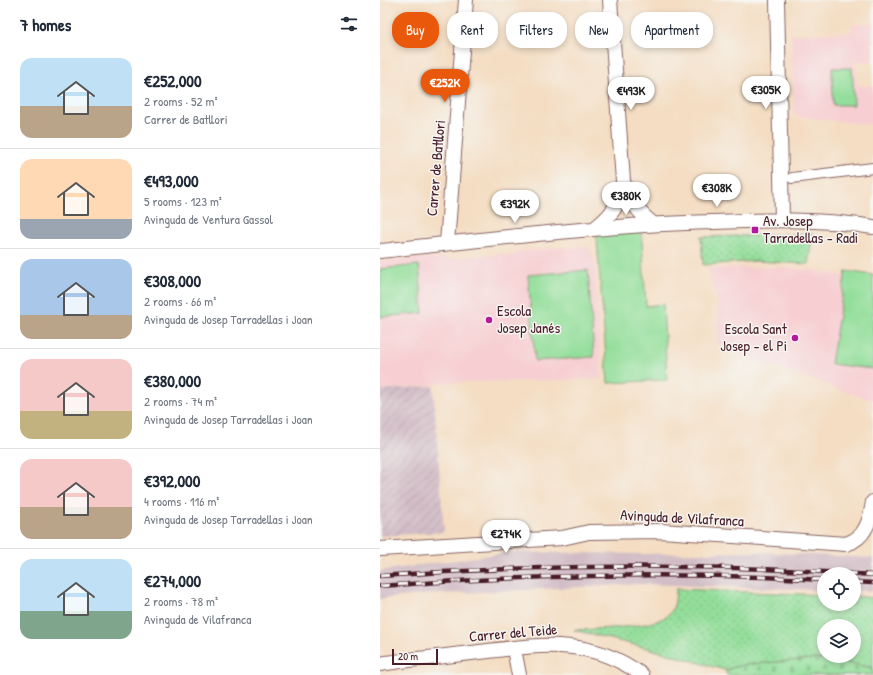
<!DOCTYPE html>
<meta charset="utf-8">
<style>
:root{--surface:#fff;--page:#f2f2f3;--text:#1f2937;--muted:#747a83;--line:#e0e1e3;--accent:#ea580c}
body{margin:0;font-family:"Patrick Hand",sans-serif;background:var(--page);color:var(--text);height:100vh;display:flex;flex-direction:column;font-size:15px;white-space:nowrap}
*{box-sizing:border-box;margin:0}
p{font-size:13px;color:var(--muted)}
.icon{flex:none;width:22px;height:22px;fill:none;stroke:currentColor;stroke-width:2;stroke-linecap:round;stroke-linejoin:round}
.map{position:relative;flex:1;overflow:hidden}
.details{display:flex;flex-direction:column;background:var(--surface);width:380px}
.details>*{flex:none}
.guide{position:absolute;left:12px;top:12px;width:380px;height:36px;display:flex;gap:8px}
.controls{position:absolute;left:437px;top:567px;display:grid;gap:8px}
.controls a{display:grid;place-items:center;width:44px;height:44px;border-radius:50%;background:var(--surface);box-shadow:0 2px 6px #0003;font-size:20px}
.scale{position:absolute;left:12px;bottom:10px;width:46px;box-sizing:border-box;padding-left:4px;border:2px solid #4a1f2b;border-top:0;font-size:11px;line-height:14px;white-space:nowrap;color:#4a1f2b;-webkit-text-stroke:3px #f6f6f2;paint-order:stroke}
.price{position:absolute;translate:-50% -34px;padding:0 9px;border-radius:14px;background:#fff;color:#222;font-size:13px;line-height:26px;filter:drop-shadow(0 1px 2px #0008)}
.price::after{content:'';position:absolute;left:50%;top:24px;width:12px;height:9px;margin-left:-6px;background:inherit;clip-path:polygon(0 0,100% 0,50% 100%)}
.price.selected{background:var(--accent);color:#fff}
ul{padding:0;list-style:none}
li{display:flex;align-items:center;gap:12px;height:100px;padding:0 20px}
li+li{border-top:1px solid var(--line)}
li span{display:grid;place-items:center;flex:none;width:112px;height:80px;border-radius:12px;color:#555}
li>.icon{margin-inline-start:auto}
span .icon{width:48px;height:48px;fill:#fffc;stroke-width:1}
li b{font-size:17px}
h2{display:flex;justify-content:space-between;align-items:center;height:48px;padding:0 20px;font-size:17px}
.pill{padding:0 14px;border-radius:16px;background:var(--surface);box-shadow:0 2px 6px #0003;font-size:14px;line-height:36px}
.pill.selected{background:var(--accent);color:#fff}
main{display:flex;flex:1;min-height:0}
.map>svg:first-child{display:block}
</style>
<main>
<section class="details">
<h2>7 homes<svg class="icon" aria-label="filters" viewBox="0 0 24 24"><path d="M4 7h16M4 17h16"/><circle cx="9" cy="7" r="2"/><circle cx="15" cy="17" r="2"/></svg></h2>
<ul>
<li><span style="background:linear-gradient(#bfe0f5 60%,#b9a48a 0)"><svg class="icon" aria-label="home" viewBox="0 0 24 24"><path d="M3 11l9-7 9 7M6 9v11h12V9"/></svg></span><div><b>€252,000</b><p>2 rooms · 52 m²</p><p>Carrer de Batllori</p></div></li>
<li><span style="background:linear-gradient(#ffd9b3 75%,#9aa5b1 0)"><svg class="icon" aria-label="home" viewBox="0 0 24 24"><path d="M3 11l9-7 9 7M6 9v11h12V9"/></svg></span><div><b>€493,000</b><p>5 rooms · 123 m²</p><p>Avinguda de Ventura Gassol</p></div></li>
<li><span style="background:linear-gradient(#a9c7e8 70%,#b9a48a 0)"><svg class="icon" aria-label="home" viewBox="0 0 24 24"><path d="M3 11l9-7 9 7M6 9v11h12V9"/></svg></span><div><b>€308,000</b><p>2 rooms · 66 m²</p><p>Avinguda de Josep Tarradellas i Joan</p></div></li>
<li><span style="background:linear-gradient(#f6c9c9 65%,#c2b280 0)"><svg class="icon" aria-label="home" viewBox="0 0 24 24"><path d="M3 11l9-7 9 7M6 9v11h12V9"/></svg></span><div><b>€380,000</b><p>2 rooms · 74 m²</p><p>Avinguda de Josep Tarradellas i Joan</p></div></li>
<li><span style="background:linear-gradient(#f6c9c9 60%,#b9a48a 0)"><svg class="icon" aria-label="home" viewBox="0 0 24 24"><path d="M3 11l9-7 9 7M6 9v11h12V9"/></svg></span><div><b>€392,000</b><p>4 rooms · 116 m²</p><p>Avinguda de Josep Tarradellas i Joan</p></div></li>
<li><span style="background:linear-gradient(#bfe0f5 65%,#7fa58c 0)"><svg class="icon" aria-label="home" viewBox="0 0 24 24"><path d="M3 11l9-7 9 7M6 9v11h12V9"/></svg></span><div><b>€274,000</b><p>2 rooms · 78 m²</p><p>Avinguda de Vilafranca</p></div></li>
</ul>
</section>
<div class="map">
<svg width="493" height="675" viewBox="0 0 493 675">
<defs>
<pattern id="industrial-furrows" width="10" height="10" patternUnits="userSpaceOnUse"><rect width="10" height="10" fill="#d2bdc6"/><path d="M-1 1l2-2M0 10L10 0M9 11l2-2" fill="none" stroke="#b6a2aa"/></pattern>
<pattern id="grass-dots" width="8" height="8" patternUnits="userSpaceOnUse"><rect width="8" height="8" fill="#93de9a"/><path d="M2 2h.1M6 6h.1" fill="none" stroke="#80be85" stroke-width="1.8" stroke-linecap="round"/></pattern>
<pattern id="cemetery-stones" width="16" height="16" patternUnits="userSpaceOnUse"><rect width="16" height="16" fill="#93de9a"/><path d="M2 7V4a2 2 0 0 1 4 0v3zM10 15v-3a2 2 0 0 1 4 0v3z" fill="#80be85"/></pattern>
</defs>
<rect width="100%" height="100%" fill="#f6f6f2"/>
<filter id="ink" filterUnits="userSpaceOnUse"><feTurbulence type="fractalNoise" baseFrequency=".025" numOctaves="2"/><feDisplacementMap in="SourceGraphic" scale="8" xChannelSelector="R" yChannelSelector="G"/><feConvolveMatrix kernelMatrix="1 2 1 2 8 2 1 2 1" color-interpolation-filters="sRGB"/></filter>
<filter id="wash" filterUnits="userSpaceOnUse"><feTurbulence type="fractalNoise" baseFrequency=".012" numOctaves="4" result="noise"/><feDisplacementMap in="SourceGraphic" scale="16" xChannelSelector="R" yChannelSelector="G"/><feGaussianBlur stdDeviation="0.9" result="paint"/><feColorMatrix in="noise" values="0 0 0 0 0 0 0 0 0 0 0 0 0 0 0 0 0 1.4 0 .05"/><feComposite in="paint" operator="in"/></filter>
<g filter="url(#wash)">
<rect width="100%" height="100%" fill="#f4ddc2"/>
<path fill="#f7cfd2" d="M 493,23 L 493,61 L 475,62 L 477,86 L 493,86 L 493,125 L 414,116 L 411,35 L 472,32 L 472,25 Z
M 208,246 L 214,260 L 222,379 L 54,383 L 54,385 L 0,390 L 0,261 L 42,257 L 71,259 L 125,253 L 125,256 L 136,255 L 136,252 L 163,249 Z
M 396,267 L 429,270 L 493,281 L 493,400 L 452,388 L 452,386 L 353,353 L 352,348 L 337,344 L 338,302 L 328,268 Z"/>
<path fill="url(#industrial-furrows)" d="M 53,386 L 64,532 L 0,536 L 0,390 Z"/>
<path fill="#d2bdc6" d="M 131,552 L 263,554 L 377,552 L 493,558 L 493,591 L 474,590 L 474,574 L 444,574 L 444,590 L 261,584 L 41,595 L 0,599 L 0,571 Z"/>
<path fill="url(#grass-dots)" stroke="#6e7e62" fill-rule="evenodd" d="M 433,234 L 428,264 L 376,261 L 323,265 L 321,237 Z
M 296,589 L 444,595 L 444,604 L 474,604 L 474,596 L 493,598 L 493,668 L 453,660 L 435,659 L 362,665 L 345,670 L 271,649 L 194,630 C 214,629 275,628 288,615 C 296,608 295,598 296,589 ZM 444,626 L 474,626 L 474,656 L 444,656 Z"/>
<path fill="url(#cemetery-stones)" stroke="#6e7e62" d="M 435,659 L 453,660 L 493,668 L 493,675 L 347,675 L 345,670 L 362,665 Z"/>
<path fill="#93de9a" stroke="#6e7e62" d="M 452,68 L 472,68 L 474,105 L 453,105 Z
M 261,224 L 266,306 L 283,304 L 287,380 L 228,383 L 216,227 Z
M 39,265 L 43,313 L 0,317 L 0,269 Z
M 208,270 L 214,357 L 155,361 L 148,275 Z
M 466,271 L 493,275 L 493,369 L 451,364 Z"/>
</g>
<g filter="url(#ink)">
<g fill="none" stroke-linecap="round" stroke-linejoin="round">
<defs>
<path id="pedestrian" d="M 412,178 L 493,168"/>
<path id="minor" d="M 230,0 L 243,181 C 249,200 257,211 273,224
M 397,0 L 402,219
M 214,229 C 233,214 238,207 243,182
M 67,243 L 86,0
M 0,251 C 110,239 222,225 333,222 C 386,220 440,218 493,227
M 0,549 L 182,538 L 209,532 L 281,531 L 466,544 C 486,538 490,520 493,502
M 134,649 L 139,675
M 0,664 C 30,659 61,657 91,653 C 154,646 207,634 262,675"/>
</defs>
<use href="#pedestrian" stroke="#866260" stroke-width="12"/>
<use href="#minor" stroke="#866260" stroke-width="16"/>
<use href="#pedestrian" stroke="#fff" stroke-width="10"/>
<use href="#minor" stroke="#fff" stroke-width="14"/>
<defs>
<path id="rail" d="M 0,576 C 164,564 329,563 493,575
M 474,582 L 493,583
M 0,586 C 148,575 296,571 444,580"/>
</defs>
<use href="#rail" stroke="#4a1f2b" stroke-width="4.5"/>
<use href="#rail" stroke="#f6f6f2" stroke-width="3" stroke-dasharray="9" stroke-linecap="butt"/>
</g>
</g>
<g fill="#b5179e" stroke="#f6f6f2" stroke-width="1.5">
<rect x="371" y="226" width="8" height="8" rx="2"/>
<circle cx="109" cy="320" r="4"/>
<circle cx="415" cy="338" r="4"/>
</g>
<g text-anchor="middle" stroke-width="3" stroke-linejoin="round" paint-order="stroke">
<g font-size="15" fill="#4a1f2b" stroke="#f6f6f2">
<text transform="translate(56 168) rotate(-85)" y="5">Carrer de Batllori</text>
<text transform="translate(302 518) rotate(3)" y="5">Avinguda de Vilafranca</text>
<text transform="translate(133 633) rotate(-5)" y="5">Carrer del Teide</text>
</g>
<g font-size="15" fill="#4a1f2b" stroke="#f6f6f2" text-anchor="start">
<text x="383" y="226">Av. Josep<tspan x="383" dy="17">Tarradellas - Radi</tspan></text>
<text x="117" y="316">Escola<tspan x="117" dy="17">Josep Janés</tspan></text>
<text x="407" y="334" text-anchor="end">Escola Sant<tspan x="407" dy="17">Josep - el Pi</tspan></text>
</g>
</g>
</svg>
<div class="controls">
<a><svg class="icon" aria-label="locate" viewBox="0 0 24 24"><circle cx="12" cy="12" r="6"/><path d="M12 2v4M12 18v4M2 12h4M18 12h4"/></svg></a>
<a><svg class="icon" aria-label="layers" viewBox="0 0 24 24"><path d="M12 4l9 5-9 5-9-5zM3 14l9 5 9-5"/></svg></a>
</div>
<div class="scale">20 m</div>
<b class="price selected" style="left:65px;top:103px">€252K</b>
<b class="price" style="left:386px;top:110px">€305K</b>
<b class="price" style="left:251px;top:111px">€493K</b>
<b class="price" style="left:337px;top:208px">€308K</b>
<b class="price" style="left:246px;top:216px">€380K</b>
<b class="price" style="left:135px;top:224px">€392K</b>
<b class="price" style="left:126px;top:554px">€274K</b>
<div class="guide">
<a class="pill selected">Buy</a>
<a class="pill">Rent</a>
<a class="pill">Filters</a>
<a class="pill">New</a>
<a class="pill">Apartment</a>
</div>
</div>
</main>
